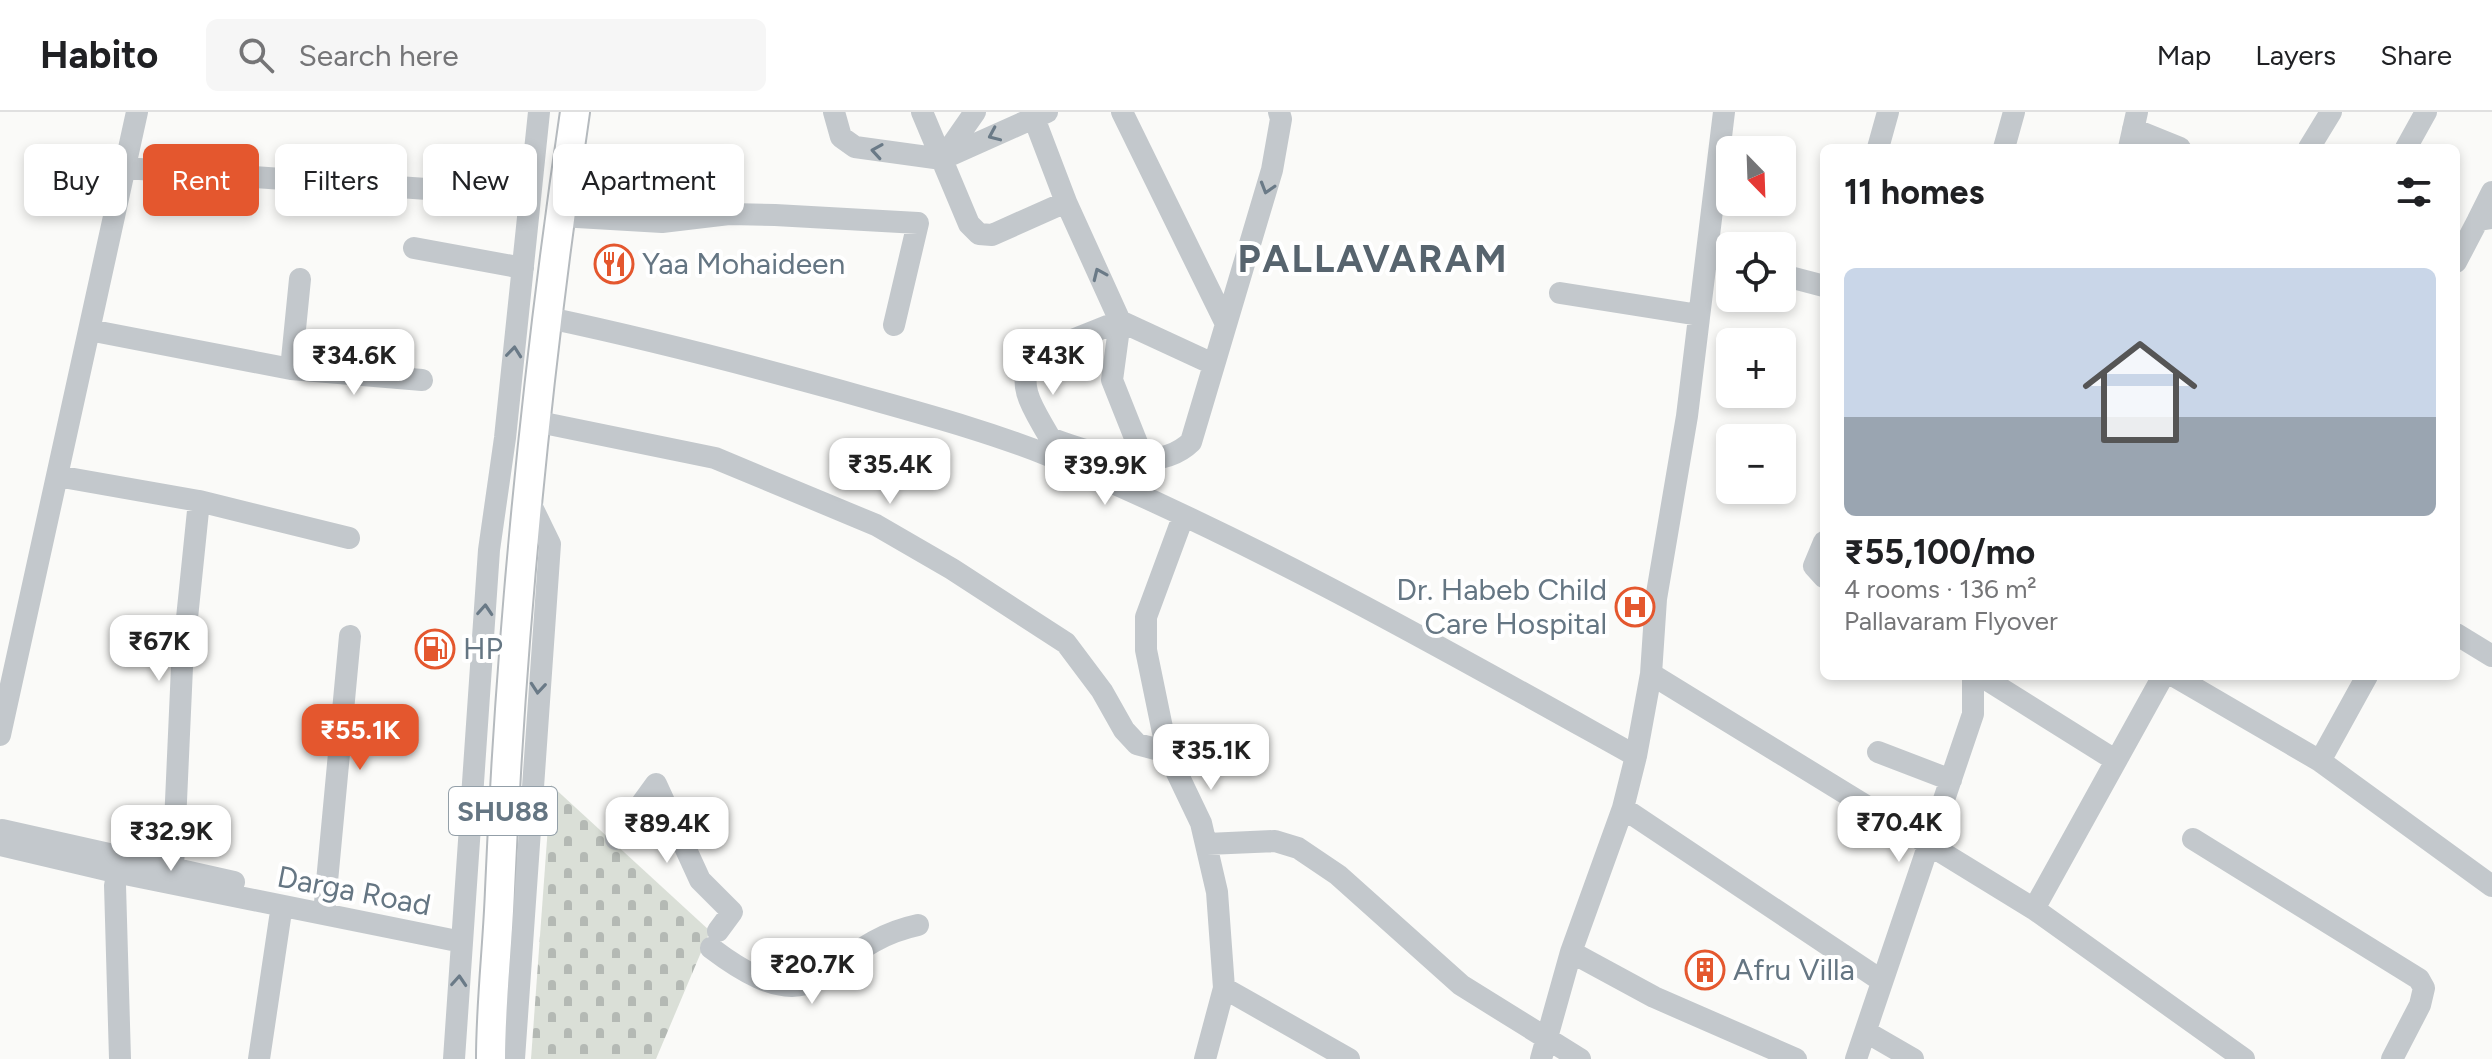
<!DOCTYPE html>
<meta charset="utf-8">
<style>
:root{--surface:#fff;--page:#f6f6f6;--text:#202124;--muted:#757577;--line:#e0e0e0;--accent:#e4572e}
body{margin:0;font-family:Figtree,sans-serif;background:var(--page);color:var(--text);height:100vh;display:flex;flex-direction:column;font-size:30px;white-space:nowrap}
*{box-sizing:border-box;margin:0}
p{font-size:26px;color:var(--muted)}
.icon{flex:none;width:44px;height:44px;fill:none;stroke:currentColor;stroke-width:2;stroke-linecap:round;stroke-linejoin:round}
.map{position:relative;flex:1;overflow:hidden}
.panel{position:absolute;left:1820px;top:32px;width:640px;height:536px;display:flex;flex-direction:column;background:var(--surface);border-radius:12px;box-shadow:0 4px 12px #0003}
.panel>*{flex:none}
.banner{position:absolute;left:24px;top:32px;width:760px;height:72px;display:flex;gap:16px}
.needle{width:52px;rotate:157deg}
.fabs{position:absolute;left:1716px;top:24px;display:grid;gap:16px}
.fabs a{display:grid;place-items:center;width:80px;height:80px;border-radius:12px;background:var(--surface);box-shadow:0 4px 12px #0003;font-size:40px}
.price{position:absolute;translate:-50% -68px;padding:0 18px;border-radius:16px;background:#fff;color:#222;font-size:26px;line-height:52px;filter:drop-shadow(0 2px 4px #0008)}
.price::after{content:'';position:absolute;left:50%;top:48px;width:24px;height:18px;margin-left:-12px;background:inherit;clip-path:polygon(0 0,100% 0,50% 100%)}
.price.selected{background:var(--accent);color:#fff}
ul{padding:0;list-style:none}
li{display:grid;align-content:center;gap:16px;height:424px;padding:0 24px}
li span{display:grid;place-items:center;height:248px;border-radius:12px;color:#555}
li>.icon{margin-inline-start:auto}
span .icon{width:144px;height:144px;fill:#fffc;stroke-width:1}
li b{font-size:34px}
h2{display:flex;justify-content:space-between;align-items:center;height:96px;padding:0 24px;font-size:34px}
.chip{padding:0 28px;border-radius:12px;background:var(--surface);box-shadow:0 4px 12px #0003;font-size:28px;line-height:72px}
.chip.selected{background:var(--accent);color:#fff}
header{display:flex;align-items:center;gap:48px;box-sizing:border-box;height:112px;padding:0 40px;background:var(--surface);border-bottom:2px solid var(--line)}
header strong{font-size:38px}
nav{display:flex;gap:44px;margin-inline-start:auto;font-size:28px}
.search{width:560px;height:72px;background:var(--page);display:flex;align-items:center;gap:20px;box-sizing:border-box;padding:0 28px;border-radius:12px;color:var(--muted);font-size:30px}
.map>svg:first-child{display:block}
</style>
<header>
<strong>Habito</strong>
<div class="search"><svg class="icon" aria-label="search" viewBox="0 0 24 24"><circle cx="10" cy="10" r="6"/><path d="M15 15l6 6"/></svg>Search here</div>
<nav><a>Map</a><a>Layers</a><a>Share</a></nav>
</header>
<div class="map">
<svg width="2492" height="947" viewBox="0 0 2492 947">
<defs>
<pattern id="cemetery-stones" width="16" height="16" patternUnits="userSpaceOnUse" patternTransform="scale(2)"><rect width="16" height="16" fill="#dadfd7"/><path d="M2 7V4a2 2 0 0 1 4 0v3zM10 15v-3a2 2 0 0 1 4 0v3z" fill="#b4b9b4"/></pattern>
</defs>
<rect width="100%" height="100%" fill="#fafaf8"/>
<path fill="url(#cemetery-stones)" d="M 551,673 L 710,819 L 656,947 L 531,947 Z"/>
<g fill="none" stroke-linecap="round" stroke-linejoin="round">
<defs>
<path id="major" d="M 491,947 C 491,890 498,834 500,778 C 511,517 537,258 575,0"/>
</defs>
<use href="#major" stroke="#b5babe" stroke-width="32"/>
<path stroke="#c3c8cc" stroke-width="22" d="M 834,0 L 841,25 L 855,35 L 942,47 L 1047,0
M 922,0 L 969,112 L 979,122 L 992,123 L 1066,90 L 1120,209 L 1030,245 C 1017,278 1034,297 1050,326 C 1090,341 1156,364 1191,330 L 1272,58 L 1281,7 L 1279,0
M 1122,0 L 1225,210
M 1034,6 L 1066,90
M 2133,17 L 2180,36
M 1878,36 L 1888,0
M 2004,36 L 2014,0
M 2129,36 L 2137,0
M 2309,36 L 2331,0
M 2406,36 L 2426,0
M 943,46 L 975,0
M 125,56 L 529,84
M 560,104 L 662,110 L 729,102 L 775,103 L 918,111 L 894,213
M 2478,108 L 2492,80
M 414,136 L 523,156
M 1707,144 L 1730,150
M 2456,150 L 2478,108 L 2492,106
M 1782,163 L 1824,174
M 1560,181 L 1699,203
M 549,206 C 648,227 745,252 842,279 C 912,299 983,317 1050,344 C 1253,428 1444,537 1636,644
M 89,218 L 291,257 L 300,167
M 291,257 L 422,268
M 534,309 L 715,346 L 876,413 L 952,457 L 1066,531 L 1102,579 L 1124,618 L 1137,632 L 1167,640
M 1143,346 L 1112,268 L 1120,209 L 1213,252
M 57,364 L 199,389 L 349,426
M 1183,405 L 1146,505 L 1146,538 L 1167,640 L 1201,711 L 1217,780 L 1224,876 L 1205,947
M 1824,430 L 1814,454 L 1824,465
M 2456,522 L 2492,544
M 1651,562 L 2034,797 L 2244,947
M 1981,564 L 2115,648
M 2174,564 L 2320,649 L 2492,774
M 0,623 L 137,0
M 1878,640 L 1951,668
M 2320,649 L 2367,564
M 1623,696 L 1882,869
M 2,718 L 234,770
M 616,727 L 656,672 L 700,768 L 732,800 L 718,819
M 2193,727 L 2419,867 L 2424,876 L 2420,893 L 2392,947
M 1207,732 L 1275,729 L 1298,736 L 1338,763 L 1461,873 L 1580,947
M 0,733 L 115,760 L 462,830
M 173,756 L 182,555 L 199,389
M 115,773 L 120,947
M 325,791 L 350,524
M 2034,797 L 2163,564
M 711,836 C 827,924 819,834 918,813
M 1571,840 L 1654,885 L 1796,947
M 1224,876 L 1349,947
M 1868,921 L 1913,947
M 259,947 L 280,806
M 454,947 L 489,438 L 505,326 L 539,0
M 514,947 L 550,432 L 530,391
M 1541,947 L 1571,840 L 1623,696 L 1636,644 L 1651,562 L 1656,487 L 1687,304 L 1724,0
M 1856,947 L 1973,602 L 1973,564"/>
<use href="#major" stroke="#fff" stroke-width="28"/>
</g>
<defs><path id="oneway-chevron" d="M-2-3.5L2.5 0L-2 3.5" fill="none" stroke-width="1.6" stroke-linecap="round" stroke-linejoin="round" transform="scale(2)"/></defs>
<g stroke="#6a7a87">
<use href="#oneway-chevron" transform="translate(994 23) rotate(156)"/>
<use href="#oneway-chevron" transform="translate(877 39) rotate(-171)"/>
<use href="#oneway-chevron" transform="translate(1267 76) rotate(107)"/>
<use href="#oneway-chevron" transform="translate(1099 162) rotate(-114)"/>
<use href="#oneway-chevron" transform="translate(514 240) rotate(-84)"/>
<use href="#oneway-chevron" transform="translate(485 498) rotate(-86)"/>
<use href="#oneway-chevron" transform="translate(538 576) rotate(95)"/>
<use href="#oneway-chevron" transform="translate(459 869) rotate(-86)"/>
</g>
<defs>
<symbol id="restaurant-ring" viewBox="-11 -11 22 22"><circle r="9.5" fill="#fff" stroke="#e4572e" stroke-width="1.5"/><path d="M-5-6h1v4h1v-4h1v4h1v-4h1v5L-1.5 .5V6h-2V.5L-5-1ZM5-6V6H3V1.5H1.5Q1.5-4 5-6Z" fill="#e4572e"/></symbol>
<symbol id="hospital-ring" viewBox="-11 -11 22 22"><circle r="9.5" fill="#fff" stroke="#e4572e" stroke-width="1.5"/><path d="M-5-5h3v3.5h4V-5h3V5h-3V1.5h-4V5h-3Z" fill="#e4572e"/></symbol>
<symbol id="fuel-ring" viewBox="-11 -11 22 22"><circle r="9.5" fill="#fff" stroke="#e4572e" stroke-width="1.5"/><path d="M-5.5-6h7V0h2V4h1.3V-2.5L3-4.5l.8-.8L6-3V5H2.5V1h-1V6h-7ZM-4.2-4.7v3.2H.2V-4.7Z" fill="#e4572e"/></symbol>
<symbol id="building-ring" viewBox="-11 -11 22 22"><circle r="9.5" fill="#fff" stroke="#e4572e" stroke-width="1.5"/><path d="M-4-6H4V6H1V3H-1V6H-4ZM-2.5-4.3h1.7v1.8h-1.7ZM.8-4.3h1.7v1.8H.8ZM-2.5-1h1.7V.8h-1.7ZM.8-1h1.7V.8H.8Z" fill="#e4572e"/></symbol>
</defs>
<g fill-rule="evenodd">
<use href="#restaurant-ring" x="592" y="130" width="44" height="44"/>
<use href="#hospital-ring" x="1613" y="473" width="44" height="44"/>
<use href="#fuel-ring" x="413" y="515" width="44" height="44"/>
<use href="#building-ring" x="1683" y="836" width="44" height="44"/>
</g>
<g text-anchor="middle" stroke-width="8" stroke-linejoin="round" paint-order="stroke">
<rect fill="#fff" stroke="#939fa8" stroke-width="2" x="449" y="675" width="108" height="48" rx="6"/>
<g font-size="28" font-weight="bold" fill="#657683">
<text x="503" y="709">SHU88</text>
</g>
<g font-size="30" fill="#657683" stroke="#fff" text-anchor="start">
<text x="642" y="162">Yaa Mohaideen</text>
<text x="1607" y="488" text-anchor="end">Dr. Habeb Child<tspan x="1607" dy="34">Care Hospital</tspan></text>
<text x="463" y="547">HP</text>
<text x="1733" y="868">Afru Villa</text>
</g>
<g font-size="30" fill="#657683" stroke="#fff">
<text transform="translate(354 779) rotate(11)" y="10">Darga Road</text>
</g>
<g font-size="38" font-weight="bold" letter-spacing="2" fill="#57646e" stroke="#fff">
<text x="1373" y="160">PALLAVARAM</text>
</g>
</g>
</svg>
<div class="fabs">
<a><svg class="needle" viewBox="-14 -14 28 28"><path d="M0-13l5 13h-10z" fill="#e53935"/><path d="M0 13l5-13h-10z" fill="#757577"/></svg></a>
<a><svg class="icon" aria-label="locate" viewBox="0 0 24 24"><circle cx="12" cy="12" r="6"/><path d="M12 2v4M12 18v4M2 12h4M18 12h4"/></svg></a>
<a>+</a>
<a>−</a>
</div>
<b class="price" style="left:354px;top:285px">₹34.6K</b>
<b class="price" style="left:1053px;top:285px">₹43K</b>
<b class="price" style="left:890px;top:394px">₹35.4K</b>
<b class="price" style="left:1105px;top:395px">₹39.9K</b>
<b class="price" style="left:159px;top:571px">₹67K</b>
<b class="price selected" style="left:360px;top:660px">₹55.1K</b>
<b class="price" style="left:1211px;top:680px">₹35.1K</b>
<b class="price" style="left:1899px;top:752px">₹70.4K</b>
<b class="price" style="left:667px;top:753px">₹89.4K</b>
<b class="price" style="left:171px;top:761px">₹32.9K</b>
<b class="price" style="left:812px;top:894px">₹20.7K</b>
<div class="banner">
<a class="chip">Buy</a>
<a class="chip selected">Rent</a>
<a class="chip">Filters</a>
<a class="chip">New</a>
<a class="chip">Apartment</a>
</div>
<section class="panel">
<h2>11 homes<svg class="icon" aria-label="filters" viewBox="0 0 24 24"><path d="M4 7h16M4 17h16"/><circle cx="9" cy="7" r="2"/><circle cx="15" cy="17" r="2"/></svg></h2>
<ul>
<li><span style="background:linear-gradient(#c9d6e8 60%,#9aa5b1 0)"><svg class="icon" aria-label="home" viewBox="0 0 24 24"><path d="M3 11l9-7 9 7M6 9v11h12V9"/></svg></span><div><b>₹55,100/mo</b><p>4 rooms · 136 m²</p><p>Pallavaram Flyover</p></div></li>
</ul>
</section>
</div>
